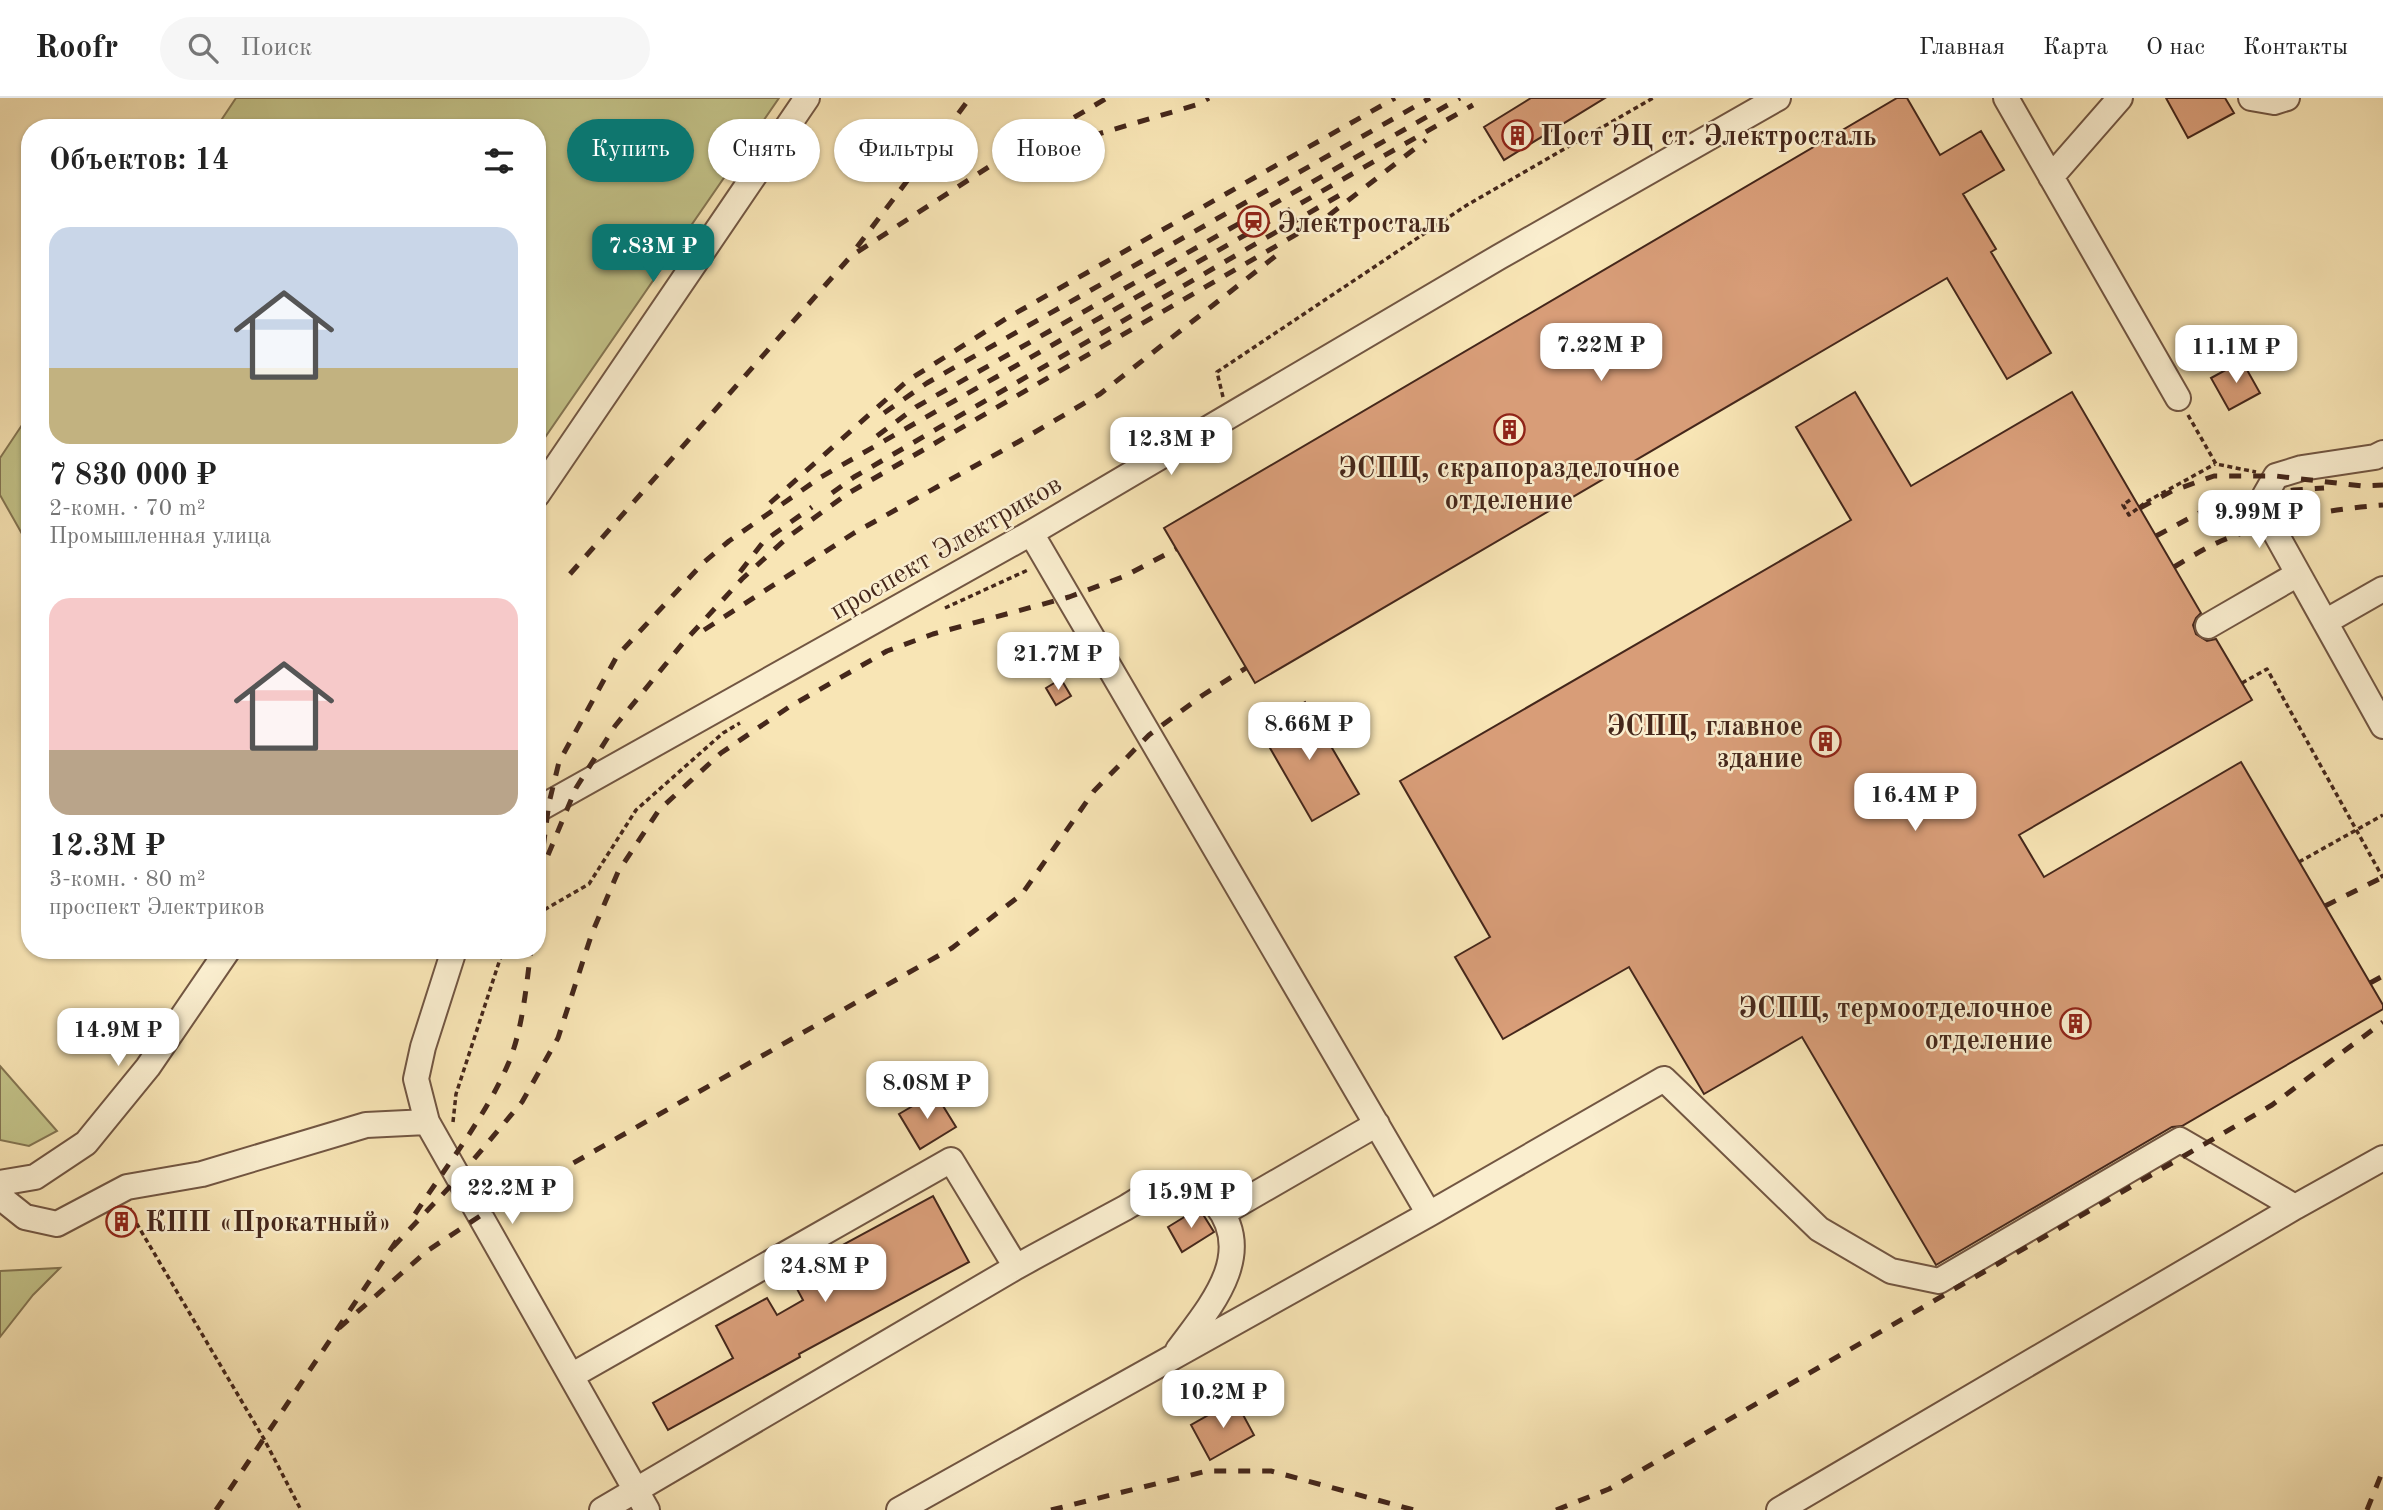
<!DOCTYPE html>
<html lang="ru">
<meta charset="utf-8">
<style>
:root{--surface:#fff;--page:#f6f6f6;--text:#222;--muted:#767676;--line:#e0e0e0;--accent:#0f766e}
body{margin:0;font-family:"Old Standard TT",serif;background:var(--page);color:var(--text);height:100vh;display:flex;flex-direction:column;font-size:26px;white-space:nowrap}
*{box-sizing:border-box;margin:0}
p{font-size:23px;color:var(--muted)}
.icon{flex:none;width:38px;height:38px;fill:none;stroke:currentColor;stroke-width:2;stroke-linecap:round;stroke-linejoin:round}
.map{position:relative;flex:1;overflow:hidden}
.details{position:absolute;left:21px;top:21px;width:525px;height:840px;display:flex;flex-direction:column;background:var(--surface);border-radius:28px;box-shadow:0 2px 5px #0004}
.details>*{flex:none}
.guide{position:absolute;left:567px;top:21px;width:665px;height:63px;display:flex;gap:14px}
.price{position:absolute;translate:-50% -60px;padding:0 16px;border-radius:14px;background:#fff;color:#222;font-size:23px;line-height:46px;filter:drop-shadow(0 2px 4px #0008)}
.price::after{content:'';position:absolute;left:50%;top:42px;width:21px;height:16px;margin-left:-10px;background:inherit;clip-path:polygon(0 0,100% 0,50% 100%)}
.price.current{background:var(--accent);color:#fff}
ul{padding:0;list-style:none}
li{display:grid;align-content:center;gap:14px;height:371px;padding:0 28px}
li span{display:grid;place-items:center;height:217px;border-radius:21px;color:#555}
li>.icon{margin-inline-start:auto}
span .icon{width:126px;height:126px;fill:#fffc;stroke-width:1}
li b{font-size:30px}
h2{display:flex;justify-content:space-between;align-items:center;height:84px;padding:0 28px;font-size:30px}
.pill{padding:0 24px;border-radius:32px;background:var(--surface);box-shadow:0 2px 5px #0004;font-size:24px;line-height:63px}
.pill.current{background:var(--accent);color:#fff}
header{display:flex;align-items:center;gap:42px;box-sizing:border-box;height:98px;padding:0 35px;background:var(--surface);border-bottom:2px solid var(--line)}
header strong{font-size:33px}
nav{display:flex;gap:38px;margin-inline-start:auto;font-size:24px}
.search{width:490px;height:63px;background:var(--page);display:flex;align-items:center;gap:18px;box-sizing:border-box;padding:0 24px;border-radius:38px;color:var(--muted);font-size:26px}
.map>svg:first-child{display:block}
</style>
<header>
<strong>Roofr</strong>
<div class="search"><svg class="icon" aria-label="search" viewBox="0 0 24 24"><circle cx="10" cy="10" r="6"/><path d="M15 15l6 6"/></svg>Поиск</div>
<nav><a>Главная</a><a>Карта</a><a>О нас</a><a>Контакты</a></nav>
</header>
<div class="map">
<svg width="2383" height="1412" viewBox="0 0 2383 1412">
<rect width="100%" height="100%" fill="#f8e5b5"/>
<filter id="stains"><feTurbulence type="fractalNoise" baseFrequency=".00286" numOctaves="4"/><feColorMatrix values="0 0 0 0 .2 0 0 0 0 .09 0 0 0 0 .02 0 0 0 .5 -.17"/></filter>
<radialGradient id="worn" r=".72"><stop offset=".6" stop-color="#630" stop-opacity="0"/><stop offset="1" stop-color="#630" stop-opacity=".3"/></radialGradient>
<path fill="#c3c389" stroke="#847552" stroke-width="2" d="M 236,0 L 779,0 L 537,351 L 537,30 L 216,30 Z
M 30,315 L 30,450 L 0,397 L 0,360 Z
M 0,968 L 57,1033 L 29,1048 L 0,1042 Z
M 60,1170 L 33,1197 L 0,1239 L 0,1173 Z"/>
<path fill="#d89d78" stroke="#45271b" stroke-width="2" d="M 1531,0 L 1605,0 L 1504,62 L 1484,29 Z
M 1897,0 L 1907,0 L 1940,57 L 1981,33 L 2004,72 L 1963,96 L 1996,151 L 1991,154 L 2051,255 L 2007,281 L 1947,180 L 1255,585 L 1164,430 Z
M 2166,0 L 2225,0 L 2234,15 L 2188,40 Z
M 2242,263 L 2260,295 L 2229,312 L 2211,280 Z
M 1855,294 L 1911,388 L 2072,294 L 2201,515 L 2196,520 L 2193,527 L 2196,536 L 2207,543 L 2216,541 L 2252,602 L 2019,737 L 2044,779 L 2241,664 L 2383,907 L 2383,911 L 2182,1028 L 2172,1029 L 1936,1167 L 1802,939 L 1704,996 L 1629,869 L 1503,941 L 1455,859 L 1490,839 L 1400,683 L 1851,422 L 1796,329 Z
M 1061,581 L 1071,598 L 1056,607 L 1046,590 Z
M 1305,604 L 1359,696 L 1312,723 L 1259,631 Z
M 935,995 L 956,1029 L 920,1051 L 899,1016 Z
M 933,1098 L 969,1164 L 799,1256 L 800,1259 L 668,1332 L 653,1305 L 733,1260 L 716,1228 L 767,1200 L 777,1217 L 803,1202 L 789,1176 Z
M 1199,1110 L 1214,1134 L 1182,1154 L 1168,1129 Z
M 1235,1302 L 1254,1337 L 1210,1362 L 1191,1327 Z"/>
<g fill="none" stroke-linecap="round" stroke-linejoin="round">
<defs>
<path id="minor" d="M 2006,0 L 2178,300
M 2251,0 L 2274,4 L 2287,0
M 2051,79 L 2120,0
M 2383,355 L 2375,359 L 2302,370 L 2276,378 L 2264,399 L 2271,427 L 2383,628
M 537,397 L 807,0
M 1031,435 L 1429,1116
M 2325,524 L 2383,491
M 2208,528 L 2298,476
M 537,712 L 1031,435 L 1499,159 L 1778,0
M 454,852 L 423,949 L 416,981 L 427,1024 L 647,1412
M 0,1085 L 35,1079 L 86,1045 L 148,969 L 228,852
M 0,1099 L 25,1119 L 57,1126 L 127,1089 L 202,1076 L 366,1027 L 427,1024
M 1223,1115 L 1377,1026
M 571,1278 L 951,1062 L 1016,1169 C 1052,1149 1088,1130 1125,1110 C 1136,1104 1150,1093 1163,1090 C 1182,1085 1203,1090 1216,1106 C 1257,1157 1209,1210 1178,1252
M 602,1412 L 1016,1169
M 899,1412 L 1429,1116 L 1664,981 L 1819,1131 L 1891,1173 L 1939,1183 L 2180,1042 L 2295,1109
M 1779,1412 L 2295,1109 L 2383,1060"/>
</defs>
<use href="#minor" stroke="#725642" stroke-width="28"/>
<path stroke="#45271b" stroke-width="3.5" stroke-dasharray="5 3.5" stroke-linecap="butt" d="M 1223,299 L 1217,274 L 1467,107 L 1653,0
M 2188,317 L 2216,366 L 2256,374
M 2130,402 L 2123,407 L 2129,417 L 2146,404 L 2215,366
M 945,510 L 1030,471
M 2299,764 L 2383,717
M 537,816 L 589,786 L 636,712 L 723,635 L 740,625
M 453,1024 L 456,996 L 503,852
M 130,1110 L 131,1116 L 264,1341 L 301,1412"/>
<use href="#minor" stroke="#faeecf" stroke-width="24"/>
<path stroke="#45271b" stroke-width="5" stroke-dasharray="12 12" stroke-linecap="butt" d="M 1012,56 L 1107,0
M 857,149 L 970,0
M 884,315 L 927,285 L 1430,0
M 877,338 L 916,309 L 1460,0
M 832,395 L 854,379 L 1345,94
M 770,405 L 907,283 L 1007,220 L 1395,0
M 2140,410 L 2172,393 L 2214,378 L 2276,378 L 2362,388 L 2383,387
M 2156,438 L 2214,407 L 2294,392 L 2324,390
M 2174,469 C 2189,460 2205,450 2221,443 C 2272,422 2328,411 2383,407
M 740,474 L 764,443 L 812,409
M 570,476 L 851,158 L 990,68 L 1196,7 L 1209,0
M 704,532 L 854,435 L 1018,344 L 1100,296 L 1282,153
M 548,757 L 576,690 L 615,628 L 683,545 L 742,481 L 788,439 L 847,396 L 1328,118 L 1426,42
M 537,796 L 549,705 L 559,664 L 617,558 L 703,465 L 729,443 L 821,379 L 1473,7
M 2325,808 L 2383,779
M 2370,885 L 2383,878
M 415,1116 C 447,1067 486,1018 509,964 C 523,929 526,889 531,852
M 393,1149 L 458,1080 L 522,1004 L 558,940 L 592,835 L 618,774 L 659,712 L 721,655 L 789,609 L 887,553 L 933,536 L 1069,499 L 1125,478 L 1176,451
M 339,1230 L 427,1153 L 480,1118 L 952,850 L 1022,796 L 1094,693 L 1149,637 L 1203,597 L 1246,570
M 216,1412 L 397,1142
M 1051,1412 L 1207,1373 L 1271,1373 L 1414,1412
M 1556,1412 L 1609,1391 L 2272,1007 L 2383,924
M 2367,1412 L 2383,1372"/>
<path stroke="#45271b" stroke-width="3.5" stroke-dasharray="5 3.5" stroke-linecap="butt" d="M 2242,585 L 2267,571 L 2383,780"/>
</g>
<defs>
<symbol id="building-ring" viewBox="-11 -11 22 22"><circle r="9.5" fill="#faeecf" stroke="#8f2418" stroke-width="1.5"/><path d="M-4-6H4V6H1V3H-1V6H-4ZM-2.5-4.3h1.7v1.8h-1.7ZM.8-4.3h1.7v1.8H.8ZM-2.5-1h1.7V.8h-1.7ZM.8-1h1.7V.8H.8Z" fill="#8f2418"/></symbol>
<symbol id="station-ring" viewBox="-11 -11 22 22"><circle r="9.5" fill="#faeecf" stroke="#8f2418" stroke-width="1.5"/><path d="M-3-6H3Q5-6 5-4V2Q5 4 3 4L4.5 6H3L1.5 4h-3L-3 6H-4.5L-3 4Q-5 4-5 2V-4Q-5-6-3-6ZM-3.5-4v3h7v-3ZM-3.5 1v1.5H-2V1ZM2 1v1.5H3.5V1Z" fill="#8f2418"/></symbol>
</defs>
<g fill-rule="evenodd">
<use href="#building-ring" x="1500" y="20" width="35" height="35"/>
<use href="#station-ring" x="1236" y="106" width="35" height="35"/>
<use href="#building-ring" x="1492" y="314" width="35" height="35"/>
<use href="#building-ring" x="1808" y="626" width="35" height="35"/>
<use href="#building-ring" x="2058" y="908" width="35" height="35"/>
<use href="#building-ring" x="104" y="1106" width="35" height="35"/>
</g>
<g text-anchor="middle" stroke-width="5" stroke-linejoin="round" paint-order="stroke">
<g font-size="28" font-weight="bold" fill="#45271b" stroke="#faeecf" text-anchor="start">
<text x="1540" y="47">Пост ЭЦ ст. Электросталь</text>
<text x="1277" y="134">Электросталь</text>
<text x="1509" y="379" text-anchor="middle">ЭСПЦ, скрапоразделочное<tspan x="1509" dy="32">отделение</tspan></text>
<text x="1803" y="637" text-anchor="end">ЭСПЦ, главное<tspan x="1803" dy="32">здание</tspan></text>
<text x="2053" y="919" text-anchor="end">ЭСПЦ, термоотделочное<tspan x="2053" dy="32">отделение</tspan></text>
<text x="145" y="1133">КПП «Прокатный»</text>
</g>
<g font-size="28" fill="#45271b" stroke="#faeecf">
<text transform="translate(945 448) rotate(-30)" y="10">проспект Электриков</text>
</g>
</g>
<rect width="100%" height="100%" filter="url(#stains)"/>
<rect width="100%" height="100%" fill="url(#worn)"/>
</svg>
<b class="price current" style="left:653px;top:186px">7.83M ₽</b>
<b class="price" style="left:1601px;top:285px">7.22M ₽</b>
<b class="price" style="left:2236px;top:287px">11.1M ₽</b>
<b class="price" style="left:1171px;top:379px">12.3M ₽</b>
<b class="price" style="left:2259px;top:452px">9.99M ₽</b>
<b class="price" style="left:1058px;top:594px">21.7M ₽</b>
<b class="price" style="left:1309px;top:664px">8.66M ₽</b>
<b class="price" style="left:1915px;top:735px">16.4M ₽</b>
<b class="price" style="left:118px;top:970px">14.9M ₽</b>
<b class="price" style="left:927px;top:1023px">8.08M ₽</b>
<b class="price" style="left:512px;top:1128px">22.2M ₽</b>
<b class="price" style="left:1191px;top:1132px">15.9M ₽</b>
<b class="price" style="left:825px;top:1206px">24.8M ₽</b>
<b class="price" style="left:1223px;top:1332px">10.2M ₽</b>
<div class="guide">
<a class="pill current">Купить</a>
<a class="pill">Снять</a>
<a class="pill">Фильтры</a>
<a class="pill">Новое</a>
</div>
<section class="details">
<h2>Объектов: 14<svg class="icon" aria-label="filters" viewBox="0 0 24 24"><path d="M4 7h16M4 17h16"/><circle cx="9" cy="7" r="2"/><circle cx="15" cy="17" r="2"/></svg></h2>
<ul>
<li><span style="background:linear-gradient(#c9d6e8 65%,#c2b280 0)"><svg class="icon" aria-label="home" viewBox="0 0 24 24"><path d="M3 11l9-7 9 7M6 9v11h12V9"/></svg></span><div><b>7 830 000 ₽</b><p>2-комн. · 70 m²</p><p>Промышленная улица</p></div></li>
<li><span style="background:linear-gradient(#f6c9c9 70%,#b9a48a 0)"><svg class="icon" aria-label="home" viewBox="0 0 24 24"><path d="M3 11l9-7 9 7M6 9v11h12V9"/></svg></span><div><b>12.3M ₽</b><p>3-комн. · 80 m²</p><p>проспект Электриков</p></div></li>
</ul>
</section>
</div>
